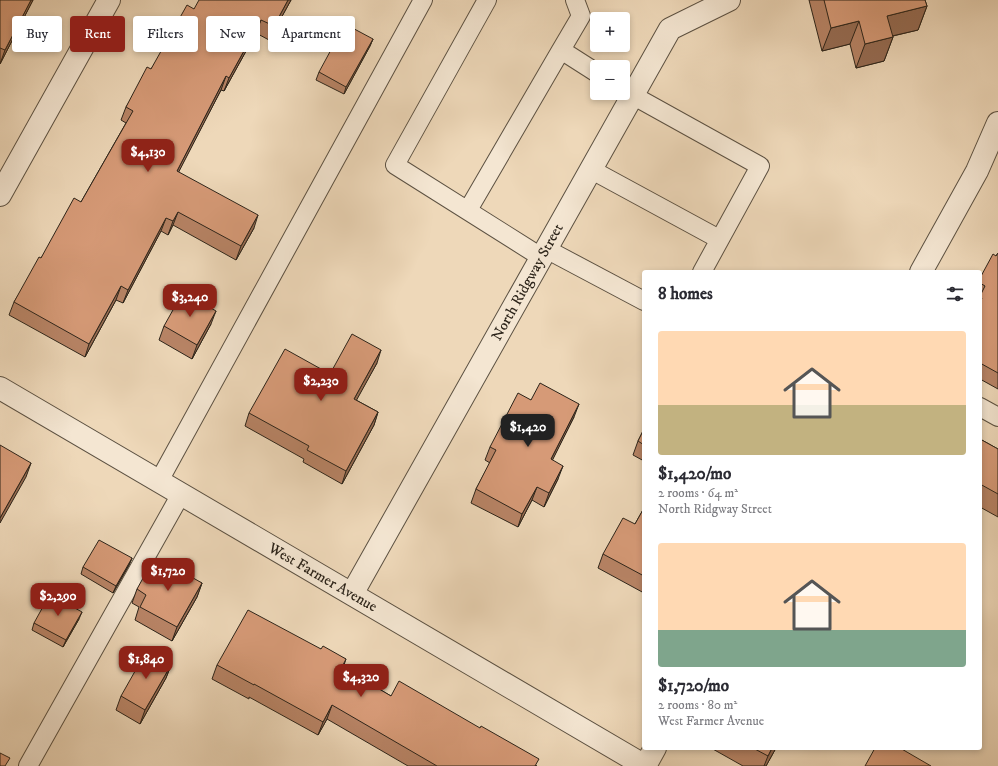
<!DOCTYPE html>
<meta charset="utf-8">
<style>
:root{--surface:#fff;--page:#f2f2f3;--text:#2b2b33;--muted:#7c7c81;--accent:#8f2418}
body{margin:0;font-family:"IM FELL DW Pica",serif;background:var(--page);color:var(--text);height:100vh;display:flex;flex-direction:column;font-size:15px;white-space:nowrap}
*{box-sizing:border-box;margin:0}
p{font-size:13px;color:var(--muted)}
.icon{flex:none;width:22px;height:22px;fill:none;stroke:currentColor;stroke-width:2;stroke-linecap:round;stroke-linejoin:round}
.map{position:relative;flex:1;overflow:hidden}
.drawer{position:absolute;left:642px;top:270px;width:340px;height:480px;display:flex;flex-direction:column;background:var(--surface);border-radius:4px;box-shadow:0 2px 6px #0003}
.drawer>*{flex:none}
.top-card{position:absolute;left:12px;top:16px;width:380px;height:36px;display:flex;gap:8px}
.fabs{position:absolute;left:590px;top:12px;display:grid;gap:8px}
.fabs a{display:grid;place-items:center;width:40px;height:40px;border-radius:4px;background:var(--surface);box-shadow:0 2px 6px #0003;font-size:20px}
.price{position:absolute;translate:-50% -34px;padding:0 9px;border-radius:8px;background:var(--accent);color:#fff;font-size:13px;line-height:26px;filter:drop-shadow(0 1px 2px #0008)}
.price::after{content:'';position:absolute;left:50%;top:24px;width:12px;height:9px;margin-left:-6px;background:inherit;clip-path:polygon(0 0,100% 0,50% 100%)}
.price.current{background:#222;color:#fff}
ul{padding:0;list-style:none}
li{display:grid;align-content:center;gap:8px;height:212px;padding:0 16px}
li span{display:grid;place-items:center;height:124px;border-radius:4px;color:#555}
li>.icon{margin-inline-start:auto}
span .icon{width:72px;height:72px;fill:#fffc;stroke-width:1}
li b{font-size:17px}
h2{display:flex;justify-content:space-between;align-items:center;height:48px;padding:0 16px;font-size:17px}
.tag{padding:0 14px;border-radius:4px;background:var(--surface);box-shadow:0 2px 6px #0003;font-size:14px;line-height:36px}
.tag.current{background:var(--accent);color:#fff}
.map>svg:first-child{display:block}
</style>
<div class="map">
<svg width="998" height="766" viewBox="0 0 998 766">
<rect width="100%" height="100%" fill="#eed8b9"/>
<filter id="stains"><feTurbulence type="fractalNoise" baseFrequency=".005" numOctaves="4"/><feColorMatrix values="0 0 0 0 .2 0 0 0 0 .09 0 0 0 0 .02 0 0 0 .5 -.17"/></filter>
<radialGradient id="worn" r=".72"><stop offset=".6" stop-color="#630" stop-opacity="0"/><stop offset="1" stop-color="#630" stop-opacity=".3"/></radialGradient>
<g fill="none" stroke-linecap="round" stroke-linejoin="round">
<defs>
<path id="service" d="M 487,0 L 395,165 L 541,257
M 561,50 L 581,16 L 575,0
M 623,90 L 760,166 L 702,272
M 590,169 L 719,239
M 468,210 L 561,50 L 597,73
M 546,249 L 644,301
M 980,407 L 998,417
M 159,481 L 423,0
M 28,766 L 181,494"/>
<path id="minor" d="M 0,195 L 109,0
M 0,388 L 645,766
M 352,594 L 670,29 L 729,0"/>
<path id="tertiary" d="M 921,272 L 977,171 L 998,123
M 645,766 L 655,748"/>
</defs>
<use href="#service" stroke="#5c5142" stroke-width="20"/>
<use href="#minor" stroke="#5c5142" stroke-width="24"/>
<use href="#tertiary" stroke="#5c5142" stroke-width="24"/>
<use href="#service" stroke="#f4e6d2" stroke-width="18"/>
<use href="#minor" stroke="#f4e6d2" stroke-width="22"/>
<use href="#tertiary" stroke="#f4e6d2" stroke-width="22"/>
</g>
<path fill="#b88466" stroke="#2c241a" d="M 0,0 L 33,0 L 0,64 Z
M 291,0 L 269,40 L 256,33 L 224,91 L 221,90 L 178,172 L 254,228 L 236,260 L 173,225 L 168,235 L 161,231 L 123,303 L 116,300 L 85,357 L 9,315 L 14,302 L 41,258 L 81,202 L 126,123 L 121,120 L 126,107 L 151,69 L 194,9 Z
M 809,0 L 925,0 L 927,6 L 918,30 L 893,36 L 893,37 L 884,61 L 856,68 L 850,44 L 822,51 Z
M 373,39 L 370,46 L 344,94 L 316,80 L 319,72 Z
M 998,253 L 998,389 L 980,379 L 980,278 Z
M 211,324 L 192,359 L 159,340 L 164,326 Z
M 377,363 L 356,400 L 378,412 L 374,425 L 342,484 L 303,462 L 304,459 L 245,426 L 249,413 L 330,374 Z
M 531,400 L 574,417 L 552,460 L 558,479 L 544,507 L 532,500 L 518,527 L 471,503 L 476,489 L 490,463 L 485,460 L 490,447 Z
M 644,429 L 644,461 L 633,455 L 638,441 Z
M 980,439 L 998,449 L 998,517 L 980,507 Z
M 644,508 L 644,593 L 598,568 L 603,554 L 635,524 Z
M 132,558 L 129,565 L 113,593 L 81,574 L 83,567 Z
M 162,567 L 202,583 L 197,597 L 172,641 L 135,620 L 139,607 L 132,603 L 137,589 Z
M 79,619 L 63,647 L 32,630 L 34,623 Z
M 321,649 L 346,659 L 343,668 L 391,696 L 537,766 L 408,766 L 327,719 L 318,735 L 249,697 L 249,699 L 212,679 L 217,665 Z
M 171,665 L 166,678 L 140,724 L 116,710 L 121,696 Z
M 711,748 L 776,748 L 766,766 L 743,766 Z"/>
<path fill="#966c53" stroke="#2c241a" d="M 31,0 L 33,0 L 0,64 L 5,50 Z
M 288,0 L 291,0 L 269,40 L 274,26 Z
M 927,6 L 918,30 L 879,39 L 887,16 Z
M 261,20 L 256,33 L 224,91 L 229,78 Z
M 859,21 L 850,44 L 822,51 L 831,28 Z
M 893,37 L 884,61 L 856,68 L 865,44 Z
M 373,39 L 370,46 L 344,94 L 346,87 Z
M 226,76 L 221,90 L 172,185 L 177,171 Z
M 178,212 L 173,225 L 168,235 L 173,221 Z
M 258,215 L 254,228 L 236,260 L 241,246 Z
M 166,218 L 161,231 L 123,303 L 128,290 Z
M 121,286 L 116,300 L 85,357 L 89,344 Z
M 216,311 L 211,324 L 192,359 L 197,345 Z
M 381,350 L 377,363 L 350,412 L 354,399 Z
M 579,404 L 574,417 L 546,473 L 551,459 Z
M 378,412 L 374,425 L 342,484 L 346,471 Z
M 31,463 L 26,477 L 0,523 L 0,518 Z
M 563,466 L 558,479 L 544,507 L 549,493 Z
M 537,487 L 532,500 L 518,527 L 522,514 Z
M 132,558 L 129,565 L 113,593 L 116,586 Z
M 202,583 L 197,597 L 172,641 L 177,627 Z
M 82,612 L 79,619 L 63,647 L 66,640 Z
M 171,665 L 166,678 L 140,724 L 145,710 Z
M 332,705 L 327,719 L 318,735 L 323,722 Z
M 772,748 L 776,748 L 766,766 L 764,766 L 768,756 Z"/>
<path fill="#d69a77" stroke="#2c241a" d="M 0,0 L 31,0 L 5,50 L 0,48 Z
M 199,0 L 288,0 L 274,26 L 261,20 L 229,78 L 226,76 L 177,171 L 258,215 L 241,246 L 178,212 L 173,221 L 166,218 L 128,290 L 121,286 L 89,344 L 14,302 L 39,257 L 41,258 L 74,198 L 81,202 L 133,111 L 126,107 L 147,67 L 151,69 L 187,5 L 194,9 Z
M 824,0 L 925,0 L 927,6 L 887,16 L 893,37 L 865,44 L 859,21 L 831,28 Z
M 345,24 L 373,39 L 346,87 L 319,72 Z
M 998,253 L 998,373 L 980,363 L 980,302 L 982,298 L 980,297 L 980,296 L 985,286 L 980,283 L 980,278 L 993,254 L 996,256 Z
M 183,292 L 216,311 L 197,345 L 164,326 Z
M 352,334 L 381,350 L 354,399 L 378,412 L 346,471 L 307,450 L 309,446 L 249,413 L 285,349 L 330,374 Z
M 540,383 L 579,404 L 551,459 L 563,466 L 549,493 L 537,487 L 522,514 L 476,489 L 496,450 L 490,447 L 518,393 L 531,400 Z
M 644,429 L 644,445 L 638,441 Z
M 980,439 L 998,449 L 998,494 L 980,484 Z
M 0,445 L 31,463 L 0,518 Z
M 644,508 L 644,576 L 603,554 L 623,518 L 635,524 Z
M 99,540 L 132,558 L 116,586 L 83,567 Z
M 152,562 L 162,567 L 165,562 L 202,583 L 177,627 L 140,607 L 146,595 L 137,589 Z
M 50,594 L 82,612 L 66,640 L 34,623 Z
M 248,610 L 321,649 L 323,646 L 346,659 L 342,667 L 391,696 L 399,681 L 480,728 L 481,726 L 539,759 L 535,766 L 437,766 L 332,705 L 323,722 L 254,684 L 254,685 L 217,665 Z
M 147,650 L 171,665 L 145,710 L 121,696 Z
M 753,748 L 772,748 L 768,756 Z
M 875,748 L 900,748 L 931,766 L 865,766 Z
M 0,753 L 10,758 L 5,766 L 0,766 Z"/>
<g text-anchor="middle" stroke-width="3.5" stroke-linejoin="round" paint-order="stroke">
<g font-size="15" fill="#2c241a" stroke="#f4e6d2">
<text transform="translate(527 282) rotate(-61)" y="5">North Ridgway Street</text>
<text transform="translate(323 577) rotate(30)" y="5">West Farmer Avenue</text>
</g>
</g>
<rect width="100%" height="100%" filter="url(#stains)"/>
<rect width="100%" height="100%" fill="url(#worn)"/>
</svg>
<div class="fabs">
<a>+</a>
<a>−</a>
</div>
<b class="price" style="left:148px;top:173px">$4,130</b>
<b class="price" style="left:190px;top:318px">$3,240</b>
<b class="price" style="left:321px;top:402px">$2,230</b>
<b class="price current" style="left:528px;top:448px">$1,420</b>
<b class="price" style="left:168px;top:592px">$1,720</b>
<b class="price" style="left:58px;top:617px">$2,290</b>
<b class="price" style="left:146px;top:680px">$1,840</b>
<b class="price" style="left:361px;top:698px">$4,320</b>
<div class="top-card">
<a class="tag">Buy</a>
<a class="tag current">Rent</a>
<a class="tag">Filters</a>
<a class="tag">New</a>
<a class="tag">Apartment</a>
</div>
<section class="drawer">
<h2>8 homes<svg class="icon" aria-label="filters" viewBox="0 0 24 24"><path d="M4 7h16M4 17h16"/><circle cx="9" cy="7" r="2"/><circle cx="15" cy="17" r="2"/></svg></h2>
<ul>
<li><span style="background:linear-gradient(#ffd9b3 60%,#c2b280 0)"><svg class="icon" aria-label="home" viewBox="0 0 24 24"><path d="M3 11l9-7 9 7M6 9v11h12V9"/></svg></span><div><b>$1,420/mo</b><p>2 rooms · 64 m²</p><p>North Ridgway Street</p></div></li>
<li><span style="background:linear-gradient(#ffd9b3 70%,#7fa58c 0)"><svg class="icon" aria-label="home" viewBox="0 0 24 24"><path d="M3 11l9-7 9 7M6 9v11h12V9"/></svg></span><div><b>$1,720/mo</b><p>2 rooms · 80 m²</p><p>West Farmer Avenue</p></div></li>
</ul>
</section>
</div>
